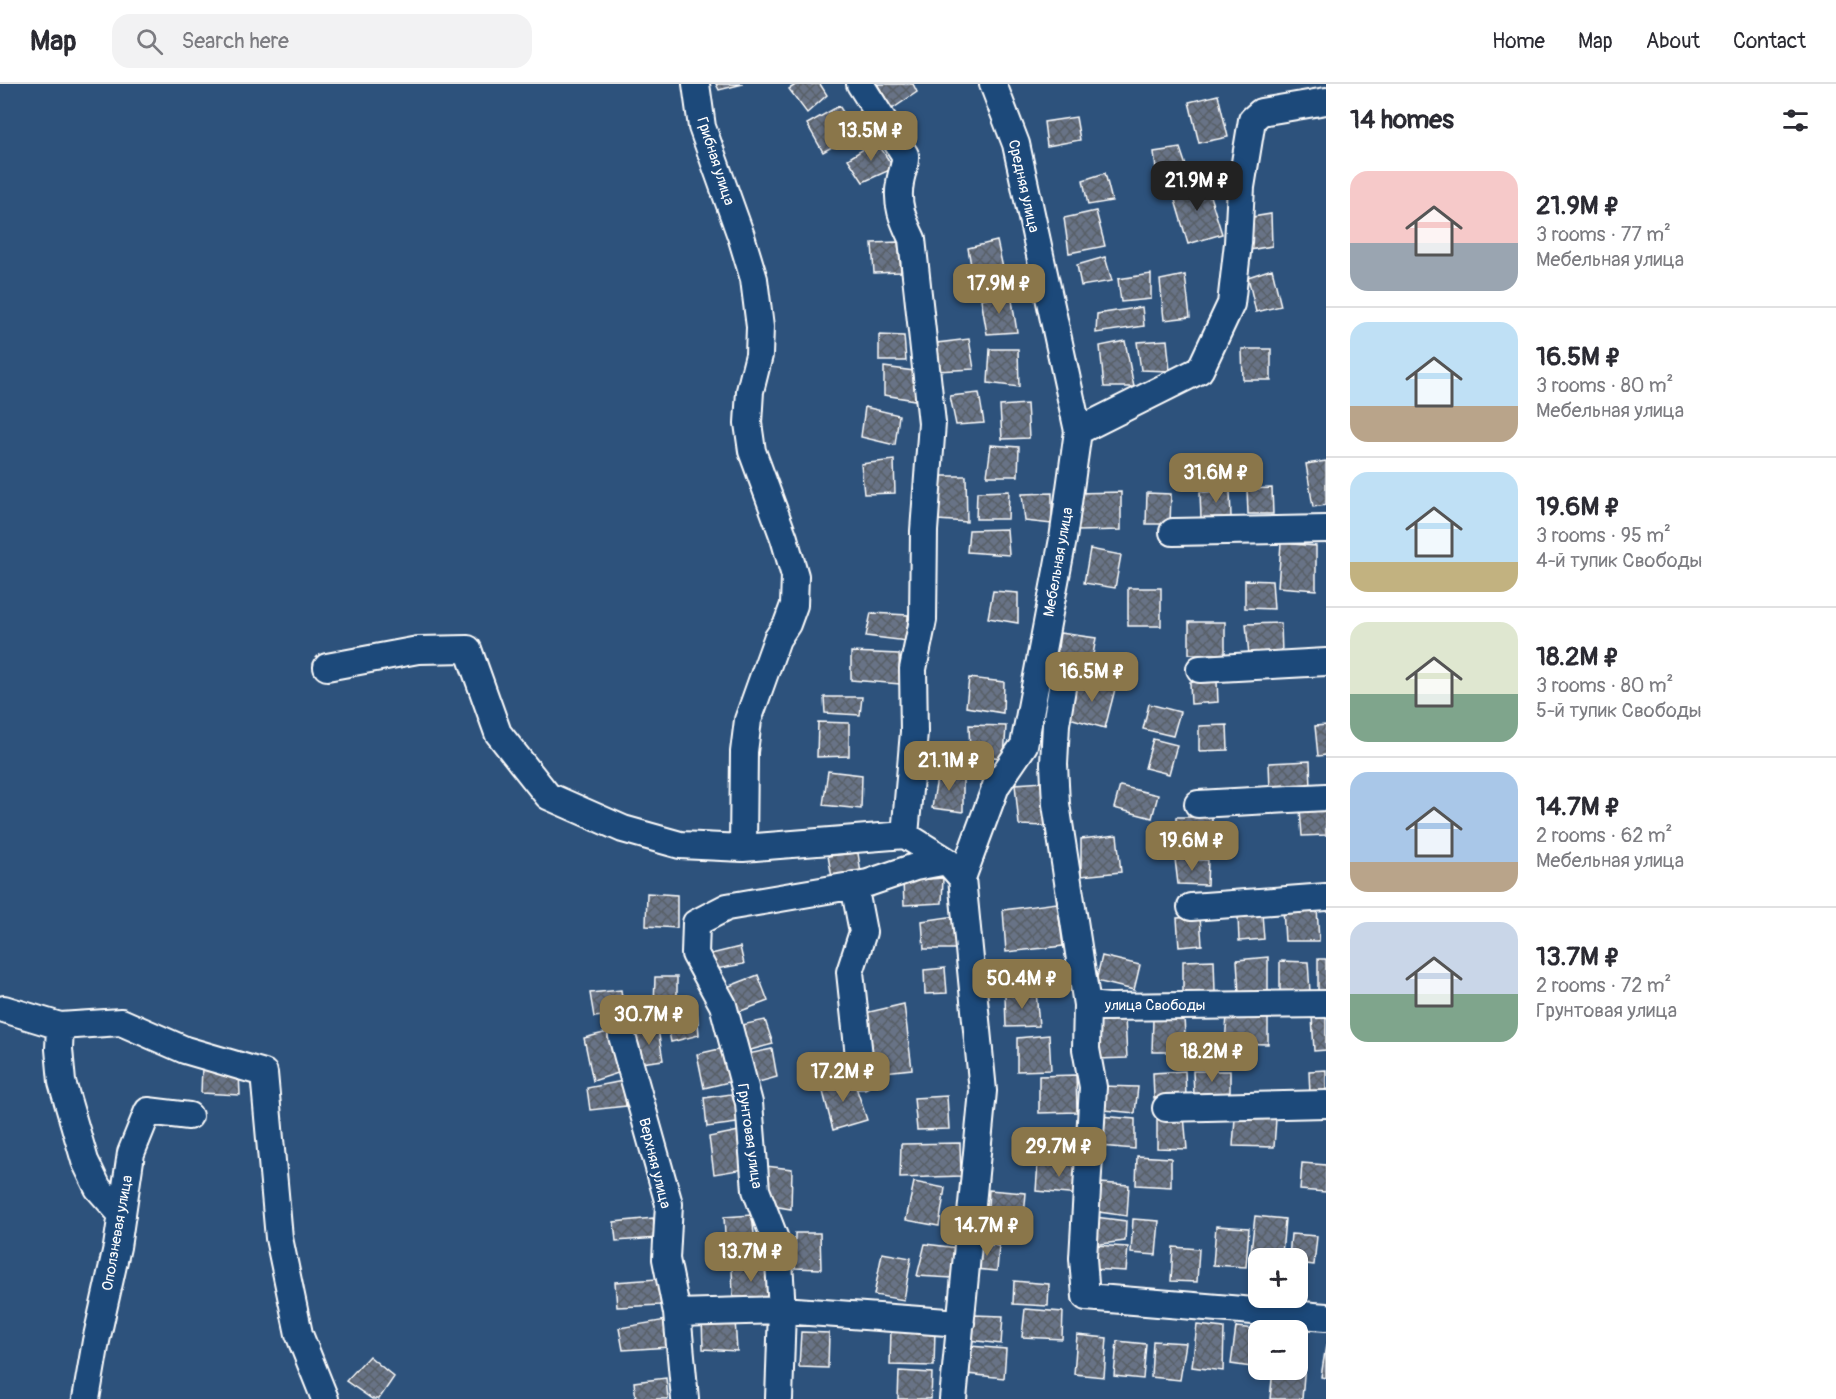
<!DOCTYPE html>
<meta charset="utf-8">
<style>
:root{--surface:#fff;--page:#f2f2f3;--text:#2b2b33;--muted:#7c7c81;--line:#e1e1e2;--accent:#8a764a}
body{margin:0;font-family:Pangolin,sans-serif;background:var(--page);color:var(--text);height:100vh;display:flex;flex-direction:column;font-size:22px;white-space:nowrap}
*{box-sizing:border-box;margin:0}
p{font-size:20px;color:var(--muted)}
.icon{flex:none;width:33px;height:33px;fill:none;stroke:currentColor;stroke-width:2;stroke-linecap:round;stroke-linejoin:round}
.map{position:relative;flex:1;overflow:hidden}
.details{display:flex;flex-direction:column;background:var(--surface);width:510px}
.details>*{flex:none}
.fabs{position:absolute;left:1248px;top:1164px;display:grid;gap:12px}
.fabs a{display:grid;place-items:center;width:60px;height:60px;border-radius:12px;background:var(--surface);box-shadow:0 3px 9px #0003;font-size:30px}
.price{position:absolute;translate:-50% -51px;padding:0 14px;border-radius:12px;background:var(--accent);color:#fff;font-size:20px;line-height:39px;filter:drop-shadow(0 2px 3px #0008)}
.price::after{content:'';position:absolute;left:50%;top:36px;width:18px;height:14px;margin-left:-9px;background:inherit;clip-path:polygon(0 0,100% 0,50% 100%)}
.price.active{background:#222;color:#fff}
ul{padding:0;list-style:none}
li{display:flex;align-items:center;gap:18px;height:150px;padding:0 24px}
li+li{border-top:2px solid var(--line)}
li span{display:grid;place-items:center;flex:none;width:168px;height:120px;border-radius:18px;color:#555}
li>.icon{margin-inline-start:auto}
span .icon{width:72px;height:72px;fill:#fffc;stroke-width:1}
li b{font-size:26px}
h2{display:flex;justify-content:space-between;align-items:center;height:72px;padding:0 24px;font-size:26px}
header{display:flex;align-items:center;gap:36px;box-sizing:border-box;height:84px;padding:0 30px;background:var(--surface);border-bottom:2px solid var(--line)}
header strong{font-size:28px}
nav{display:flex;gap:33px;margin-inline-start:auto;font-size:21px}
.search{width:420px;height:54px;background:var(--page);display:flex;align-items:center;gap:15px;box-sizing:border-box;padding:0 21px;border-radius:18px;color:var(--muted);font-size:22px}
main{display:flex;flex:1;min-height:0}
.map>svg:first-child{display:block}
</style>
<header>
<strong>Map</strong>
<div class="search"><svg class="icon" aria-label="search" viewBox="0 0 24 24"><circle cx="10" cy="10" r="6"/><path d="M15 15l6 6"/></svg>Search here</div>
<nav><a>Home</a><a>Map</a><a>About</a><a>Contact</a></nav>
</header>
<main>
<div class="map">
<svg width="1326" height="1315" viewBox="0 0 1326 1315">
<defs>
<pattern id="building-cross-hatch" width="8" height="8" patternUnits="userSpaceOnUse" patternTransform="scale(1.5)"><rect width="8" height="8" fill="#677386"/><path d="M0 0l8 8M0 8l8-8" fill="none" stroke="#585e66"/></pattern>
</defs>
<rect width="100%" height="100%" fill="#2d527c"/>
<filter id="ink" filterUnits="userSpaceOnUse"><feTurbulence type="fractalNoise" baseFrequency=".0167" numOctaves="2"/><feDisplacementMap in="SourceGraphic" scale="12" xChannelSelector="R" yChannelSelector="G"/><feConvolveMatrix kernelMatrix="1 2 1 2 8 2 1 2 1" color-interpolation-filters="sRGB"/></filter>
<g filter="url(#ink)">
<path fill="url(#building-cross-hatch)" stroke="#fff" stroke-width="1.5" d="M 716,0 L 743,0 L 719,6 Z
M 797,0 L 820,0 L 827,11 L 807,29 L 789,5 Z
M 877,0 L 913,0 L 917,8 L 892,25 Z
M 1218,11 L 1228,53 L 1199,59 L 1189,18 Z
M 839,22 L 857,49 L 823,68 L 807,40 Z
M 1076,33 L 1080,56 L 1047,62 L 1044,38 Z
M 876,57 L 894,84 L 863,98 L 848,75 Z
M 1180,64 L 1187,85 L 1157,94 L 1154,68 Z
M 1105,89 L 1112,117 L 1088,121 L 1083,96 Z
M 1205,96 L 1222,150 L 1188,160 L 1172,106 Z
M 1096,127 L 1105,162 L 1069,169 L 1064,134 Z
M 1271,130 L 1272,162 L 1249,166 L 1247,134 Z
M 997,157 L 1003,184 L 973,193 L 968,164 Z
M 898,158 L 901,188 L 874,189 L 872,159 Z
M 1105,173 L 1112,197 L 1081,202 L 1077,181 Z
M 1272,185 L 1281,222 L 1256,228 L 1248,193 Z
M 1151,190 L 1151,215 L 1121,218 L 1118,195 Z
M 1185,191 L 1190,233 L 1164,236 L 1160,196 Z
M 1011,210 L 1017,248 L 987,250 L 981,215 Z
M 1142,223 L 1144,242 L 1096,249 L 1097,230 Z
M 879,251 L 904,252 L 906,277 L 879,277 Z
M 969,255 L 974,285 L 936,287 L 937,259 Z
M 1167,256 L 1170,287 L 1141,286 L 1137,258 Z
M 1125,257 L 1134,303 L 1104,303 L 1100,262 Z
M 990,265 L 1018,265 L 1019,303 L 988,299 Z
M 1242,265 L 1271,265 L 1271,296 L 1243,296 Z
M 884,283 L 914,287 L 915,316 L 884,311 Z
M 979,309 L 984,339 L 956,341 L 950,312 Z
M 1027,320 L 1029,354 L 1002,355 L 1000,322 Z
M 865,323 L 899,331 L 895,361 L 861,353 Z
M 991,361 L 1019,363 L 1018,392 L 987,392 Z
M 894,376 L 895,409 L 864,410 L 861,380 Z
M 1326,377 L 1326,421 L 1313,423 L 1306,380 Z
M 939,392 L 966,392 L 967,438 L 938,436 Z
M 1272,404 L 1273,430 L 1248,430 L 1247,405 Z
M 1009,407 L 1008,435 L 976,435 L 977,408 Z
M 1230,407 L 1231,433 L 1201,434 L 1200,408 Z
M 1121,408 L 1121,446 L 1077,447 L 1076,409 Z
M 1052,409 L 1052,440 L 1025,437 L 1022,410 Z
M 1147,409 L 1171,410 L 1170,440 L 1146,440 Z
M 1007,445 L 1009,471 L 967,468 L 969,446 Z
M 1281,459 L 1316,462 L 1316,506 L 1278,503 Z
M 1090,465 L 1121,471 L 1115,504 L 1084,499 Z
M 1245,496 L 1272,497 L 1274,525 L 1245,524 Z
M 1128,504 L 1161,504 L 1161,542 L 1128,542 Z
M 993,507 L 1018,509 L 1018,539 L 988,534 Z
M 871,529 L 908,531 L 907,557 L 866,552 Z
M 1189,538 L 1225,538 L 1225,570 L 1189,570 Z
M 1281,539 L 1282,571 L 1249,571 L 1246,540 Z
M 1060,549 L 1096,554 L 1090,587 L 1056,579 Z
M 851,568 L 899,570 L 900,600 L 851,596 Z
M 969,594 L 1004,598 L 1003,629 L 966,623 Z
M 1078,595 L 1115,605 L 1105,644 L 1069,634 Z
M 1217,597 L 1218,618 L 1191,620 L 1190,598 Z
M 824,613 L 862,613 L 860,631 L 825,629 Z
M 1149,620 L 1180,628 L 1173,652 L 1143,645 Z
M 818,638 L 849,639 L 849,672 L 817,673 Z
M 969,641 L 1006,642 L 1004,674 L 970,671 Z
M 1227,641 L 1228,666 L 1199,667 L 1199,642 Z
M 1326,641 L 1326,671 L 1318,672 L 1315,642 Z
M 1153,655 L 1177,661 L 1169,690 L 1145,684 Z
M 1310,677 L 1311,705 L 1270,706 L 1269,679 Z
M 828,687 L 862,691 L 861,725 L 823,721 Z
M 938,688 L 963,690 L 963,728 L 932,724 Z
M 1044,698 L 1048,742 L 1019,741 L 1015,700 Z
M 1120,702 L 1158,711 L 1152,734 L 1114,724 Z
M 1326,723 L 1326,751 L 1302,752 L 1300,725 Z
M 1176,733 L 1212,733 L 1212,758 L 1176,758 Z
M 1117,751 L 1121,788 L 1081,792 L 1081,755 Z
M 858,769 L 862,797 L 833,799 L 828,772 Z
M 1175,775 L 1208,776 L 1207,801 L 1178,800 Z
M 943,794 L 942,819 L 904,821 L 903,797 Z
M 647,809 L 677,811 L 677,844 L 646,842 Z
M 1057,819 L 1063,862 L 1006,868 L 1003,826 Z
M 1317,824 L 1319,857 L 1285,857 L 1283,825 Z
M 1262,830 L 1264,855 L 1239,857 L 1238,832 Z
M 955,832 L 957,865 L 924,865 L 922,837 Z
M 1200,833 L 1202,861 L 1179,863 L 1177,834 Z
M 740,863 L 744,880 L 716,885 L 711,870 Z
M 1102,872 L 1140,881 L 1134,906 L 1096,897 Z
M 1268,873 L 1268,911 L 1239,910 L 1237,876 Z
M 1318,875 L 1326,875 L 1326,907 L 1318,908 Z
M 1214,876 L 1215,908 L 1183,909 L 1183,877 Z
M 1280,877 L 1308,878 L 1310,908 L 1280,907 Z
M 945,884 L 947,909 L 925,910 L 924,886 Z
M 758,891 L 768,917 L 738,928 L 727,903 Z
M 655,893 L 677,893 L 677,923 L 654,922 Z
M 621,906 L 624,930 L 594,933 L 590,909 Z
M 1036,907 L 1039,942 L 1006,943 L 1005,911 Z
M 904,920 L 912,985 L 874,989 L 865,929 Z
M 697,925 L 699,951 L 671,958 L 666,933 Z
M 1227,932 L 1268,932 L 1268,960 L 1225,959 Z
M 1312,932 L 1326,932 L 1326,966 L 1314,967 Z
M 1125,933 L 1127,974 L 1098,975 L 1100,935 Z
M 1184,934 L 1186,968 L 1152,968 L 1153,935 Z
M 765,936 L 773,960 L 743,968 L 737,942 Z
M 658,945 L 663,976 L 641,979 L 634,951 Z
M 608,948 L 618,989 L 593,997 L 584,954 Z
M 1049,951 L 1051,986 L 1017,987 L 1017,954 Z
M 724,964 L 733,997 L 704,1004 L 697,970 Z
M 772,965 L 777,993 L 751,1000 L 743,971 Z
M 202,983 L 239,988 L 240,1011 L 201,1009 Z
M 1326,986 L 1326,1010 L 1310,1011 L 1309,987 Z
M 1185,987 L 1186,1013 L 1154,1014 L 1153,989 Z
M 1193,987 L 1230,987 L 1230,1010 L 1194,1011 Z
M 852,991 L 867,1036 L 833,1046 L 821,1000 Z
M 1076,991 L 1077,1028 L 1039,1029 L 1039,992 Z
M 623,997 L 626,1022 L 590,1026 L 587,1004 Z
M 1100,1002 L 1138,1003 L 1135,1029 L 1105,1026 Z
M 738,1009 L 744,1038 L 707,1043 L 704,1014 Z
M 947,1012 L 949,1045 L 917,1046 L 914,1014 Z
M 1100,1032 L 1135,1035 L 1135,1065 L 1100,1062 Z
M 1184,1032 L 1187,1065 L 1157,1064 L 1157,1033 Z
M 1235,1034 L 1276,1035 L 1274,1063 L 1233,1062 Z
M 739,1047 L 745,1085 L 714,1090 L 709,1053 Z
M 960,1059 L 961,1092 L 900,1094 L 901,1060 Z
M 1137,1072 L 1171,1074 L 1171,1103 L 1136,1101 Z
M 1038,1078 L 1081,1079 L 1079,1111 L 1036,1107 Z
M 1302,1079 L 1326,1081 L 1326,1108 L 1300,1106 Z
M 765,1082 L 792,1085 L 791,1125 L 773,1122 L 762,1104 Z
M 914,1098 L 945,1104 L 939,1142 L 906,1136 Z
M 1100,1099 L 1129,1101 L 1127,1132 L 1099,1128 Z
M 989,1106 L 1026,1109 L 1023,1144 L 987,1139 Z
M 752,1131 L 756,1169 L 726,1169 L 724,1133 Z
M 1255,1132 L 1285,1135 L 1282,1170 L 1251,1167 Z
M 1095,1133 L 1126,1137 L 1125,1157 L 1093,1161 Z
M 653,1134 L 658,1154 L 616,1157 L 614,1138 Z
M 1133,1135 L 1159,1137 L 1156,1171 L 1131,1169 Z
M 1216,1142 L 1249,1144 L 1246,1183 L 1213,1181 Z
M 795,1149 L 820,1149 L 821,1185 L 795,1184 Z
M 1291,1150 L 1317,1152 L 1314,1181 L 1298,1179 L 1298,1174 L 1289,1174 Z
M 979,1159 L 999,1162 L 997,1187 L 975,1185 Z
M 925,1160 L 958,1164 L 953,1194 L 917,1192 Z
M 1093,1161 L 1128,1163 L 1126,1187 L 1092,1185 Z
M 1173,1163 L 1199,1165 L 1197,1198 L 1171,1197 Z
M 882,1169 L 911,1174 L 904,1216 L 874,1211 Z
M 732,1184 L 770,1185 L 770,1215 L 733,1213 Z
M 657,1195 L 661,1221 L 617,1223 L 615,1198 Z
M 1014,1197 L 1049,1200 L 1048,1222 L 1013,1220 Z
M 1025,1225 L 1063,1228 L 1062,1255 L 1022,1253 Z
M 973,1231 L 1003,1232 L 1001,1260 L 970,1256 Z
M 702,1235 L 735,1236 L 737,1267 L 703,1265 Z
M 666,1236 L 669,1263 L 623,1266 L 619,1244 Z
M 1197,1241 L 1224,1244 L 1223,1287 L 1192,1283 Z
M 1236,1243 L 1266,1246 L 1258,1246 L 1258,1284 L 1231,1280 Z
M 891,1245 L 935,1246 L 934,1282 L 890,1281 Z
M 801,1248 L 829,1249 L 828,1284 L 799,1283 Z
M 1077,1251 L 1107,1254 L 1104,1293 L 1074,1290 Z
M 1117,1257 L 1146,1260 L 1143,1295 L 1114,1292 Z
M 1153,1257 L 1186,1259 L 1180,1296 L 1151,1293 Z
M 1326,1261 L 1326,1294 L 1321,1293 Z
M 970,1262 L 1006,1265 L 1004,1294 L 967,1290 Z
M 369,1272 L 394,1293 L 379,1315 L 372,1315 L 346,1297 Z
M 1298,1279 L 1305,1280 L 1302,1315 L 1270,1315 L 1273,1286 L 1298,1286 Z
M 899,1287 L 932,1289 L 931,1315 L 898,1315 Z
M 666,1294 L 668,1315 L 636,1315 L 634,1298 Z"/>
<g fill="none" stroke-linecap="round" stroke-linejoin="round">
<defs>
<path id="minor" d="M 696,0 L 702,43 L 741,152 L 754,195 L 760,243 L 759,271 L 750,307 L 748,339 L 752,367 L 784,454 L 795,492 L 794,521 L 787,540 L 777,555 L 748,636 L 744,668 L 743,764
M 860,0 L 905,71 C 906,81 901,89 900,99 C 896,120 903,136 912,155 L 932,339 L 924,447 L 923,536 L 913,585 L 914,648 L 905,751 L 947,777 L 962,794
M 993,0 L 1016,60 L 1078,347
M 1173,448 L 1326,445
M 327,583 L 418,566 L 468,565 L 498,649 L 548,712 L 623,745 L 680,761 L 743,764 L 905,751
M 1200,585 L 1326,578
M 1063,598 L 1056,640 L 1054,680 L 1056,720 L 1087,921
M 1198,720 L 1326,713
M 854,801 L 863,848 L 850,888 L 861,991
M 1191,823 L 1326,813
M 1326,920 L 1109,923 L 1087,921 L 1086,965 L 1093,1003 L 1083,1174 L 1086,1213 L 1326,1233
M 4,925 L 60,942 L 121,938 L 185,966 L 264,989 L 279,1154 L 299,1250 L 325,1315
M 60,942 L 59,965 L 62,998 L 85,1077 L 98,1104 L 122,1131
M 622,952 L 669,1120 L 666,1175 L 677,1229 L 685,1315
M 1166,1024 L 1326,1020
M 677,1229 L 782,1226 L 961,1239
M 86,1315 L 96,1257 L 117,1163 L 131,1069 L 148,1027 L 189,1032
M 779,1315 L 782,1226 L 778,1163 L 756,1106 L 749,1019 L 723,921 L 695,870 L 696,839 L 727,823 L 868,799 L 915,783 L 947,777
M 953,1315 L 983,1007 L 962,794 L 996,702 L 1024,661 L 1063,455 L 1078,347 L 1200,286 L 1231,220 L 1238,159 L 1241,103 L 1252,36 L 1261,28 L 1326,17"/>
</defs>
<use href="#minor" stroke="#fff" stroke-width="30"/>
<use href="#minor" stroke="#1f4a7a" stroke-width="26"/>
</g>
</g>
<g text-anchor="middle" stroke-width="4.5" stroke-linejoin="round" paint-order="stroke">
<g font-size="15" fill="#fff" stroke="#1f4a7a">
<text transform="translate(716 77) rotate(72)" y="5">Грибная улица</text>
<text transform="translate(1024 102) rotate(77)" y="5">Средняя улица</text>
<text transform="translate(1058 478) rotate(-80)" y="5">Мебельная улица</text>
<text x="1155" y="926">улица Свободы</text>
<text transform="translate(750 1052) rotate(82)" y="5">Грунтовая улица</text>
<text transform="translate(655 1079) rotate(76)" y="5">Верхняя улица</text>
<text transform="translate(117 1149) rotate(-80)" y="5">Оползневая улица</text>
</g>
</g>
</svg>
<div class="fabs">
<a>+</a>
<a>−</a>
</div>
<b class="price" style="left:871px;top:78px">13.5M ₽</b>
<b class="price active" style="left:1197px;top:128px">21.9M ₽</b>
<b class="price" style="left:999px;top:231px">17.9M ₽</b>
<b class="price" style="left:1216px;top:420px">31.6M ₽</b>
<b class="price" style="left:1092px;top:619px">16.5M ₽</b>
<b class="price" style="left:949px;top:708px">21.1M ₽</b>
<b class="price" style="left:1192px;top:788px">19.6M ₽</b>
<b class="price" style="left:1022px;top:926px">50.4M ₽</b>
<b class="price" style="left:649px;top:962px">30.7M ₽</b>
<b class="price" style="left:1212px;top:999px">18.2M ₽</b>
<b class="price" style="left:843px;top:1019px">17.2M ₽</b>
<b class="price" style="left:1059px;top:1094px">29.7M ₽</b>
<b class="price" style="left:987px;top:1173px">14.7M ₽</b>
<b class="price" style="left:751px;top:1199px">13.7M ₽</b>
</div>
<section class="details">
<h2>14 homes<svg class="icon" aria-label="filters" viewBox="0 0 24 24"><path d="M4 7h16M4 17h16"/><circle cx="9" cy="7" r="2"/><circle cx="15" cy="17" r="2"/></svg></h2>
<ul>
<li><span style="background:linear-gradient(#f6c9c9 60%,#9aa5b1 0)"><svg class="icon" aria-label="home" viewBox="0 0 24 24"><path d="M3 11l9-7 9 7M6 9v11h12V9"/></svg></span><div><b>21.9M ₽</b><p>3 rooms · 77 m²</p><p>Мебельная улица</p></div></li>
<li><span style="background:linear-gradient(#bfe0f5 70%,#b9a48a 0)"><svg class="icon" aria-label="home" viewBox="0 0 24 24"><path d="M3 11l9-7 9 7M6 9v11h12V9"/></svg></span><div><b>16.5M ₽</b><p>3 rooms · 80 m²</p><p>Мебельная улица</p></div></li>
<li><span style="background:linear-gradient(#bfe0f5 75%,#c2b280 0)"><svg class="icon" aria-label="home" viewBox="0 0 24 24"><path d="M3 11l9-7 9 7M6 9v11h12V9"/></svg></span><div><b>19.6M ₽</b><p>3 rooms · 95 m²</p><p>4-й тупик Свободы</p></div></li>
<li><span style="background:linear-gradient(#dfe7d0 60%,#7fa58c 0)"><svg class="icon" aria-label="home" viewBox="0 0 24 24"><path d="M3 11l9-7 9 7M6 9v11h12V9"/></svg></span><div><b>18.2M ₽</b><p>3 rooms · 80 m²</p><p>5-й тупик Свободы</p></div></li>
<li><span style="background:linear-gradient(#a9c7e8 75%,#b9a48a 0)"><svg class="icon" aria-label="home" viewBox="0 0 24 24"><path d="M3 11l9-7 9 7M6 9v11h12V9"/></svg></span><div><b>14.7M ₽</b><p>2 rooms · 62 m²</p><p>Мебельная улица</p></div></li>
<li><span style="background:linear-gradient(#c9d6e8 60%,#7fa58c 0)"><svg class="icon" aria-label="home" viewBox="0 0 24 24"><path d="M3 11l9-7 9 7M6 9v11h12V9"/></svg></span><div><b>13.7M ₽</b><p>2 rooms · 72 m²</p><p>Грунтовая улица</p></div></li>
</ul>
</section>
</main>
